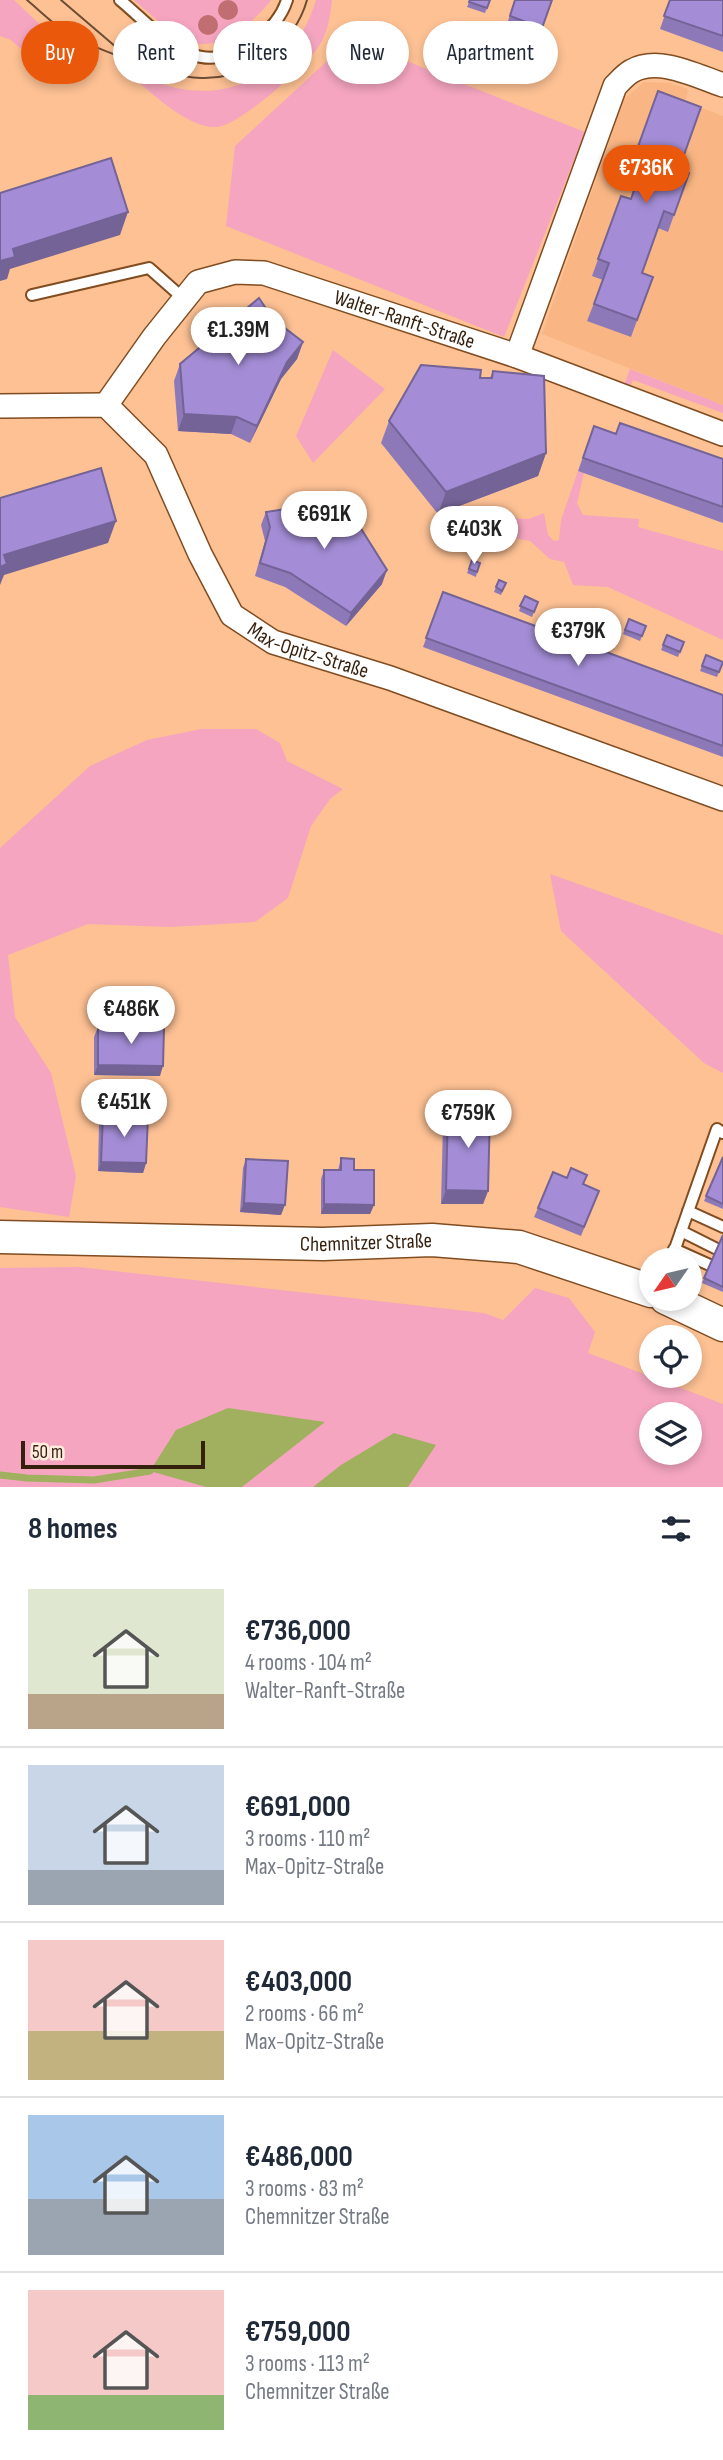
<!DOCTYPE html>
<meta charset="utf-8">
<style>
:root{--surface:#fff;--page:#f2f2f3;--text:#1f2937;--muted:#747a83;--line:#e0e1e3;--accent:#ea580c}
body{margin:0;font-family:"Sofia Sans Condensed",sans-serif;background:var(--page);color:var(--text);height:100vh;display:flex;flex-direction:column;font-size:26px;white-space:nowrap}
*{box-sizing:border-box;margin:0}
p{font-size:23px;color:var(--muted)}
.icon{flex:none;width:38px;height:38px;fill:none;stroke:currentColor;stroke-width:2;stroke-linecap:round;stroke-linejoin:round}
.map{position:relative;height:1487px;overflow:hidden}
.drawer{display:flex;flex-direction:column;background:var(--surface);flex:1}
.drawer>*{flex:none}
.hud{position:absolute;left:21px;top:21px;width:682px;height:63px;display:flex;gap:14px}
.needle{width:46px;rotate:236deg}
.tools{position:absolute;left:639px;top:1248px;display:grid;gap:14px}
.tools a{display:grid;place-items:center;width:63px;height:63px;border-radius:50%;background:var(--surface);box-shadow:0 4px 10px #0003;font-size:35px}
.scale{position:absolute;left:21px;bottom:18px;width:184px;box-sizing:border-box;padding-left:7px;border:4px solid #351f0d;border-top:0;font-size:19px;line-height:24px;white-space:nowrap;color:#351f0d;-webkit-text-stroke:5px #ffecdf;paint-order:stroke}
.price{position:absolute;translate:-50% -60px;padding:0 16px;border-radius:24px;background:#fff;color:#222;font-size:23px;line-height:46px;filter:drop-shadow(0 2px 4px #0008)}
.price::after{content:'';position:absolute;left:50%;top:42px;width:21px;height:16px;margin-left:-10px;background:inherit;clip-path:polygon(0 0,100% 0,50% 100%)}
.price.current{background:var(--accent);color:#fff}
ul{padding:0;list-style:none}
li{display:flex;align-items:center;gap:21px;height:175px;padding:0 28px}
li+li{border-top:2px solid var(--line)}
li span{display:grid;place-items:center;flex:none;width:196px;height:140px;border-radius:0px;color:#555}
li>.icon{margin-inline-start:auto}
span .icon{width:84px;height:84px;fill:#fffc;stroke-width:1}
li b{font-size:30px}
h2{display:flex;justify-content:space-between;align-items:center;height:84px;padding:0 28px;font-size:30px}
.chip{padding:0 24px;border-radius:32px;background:var(--surface);box-shadow:0 4px 10px #0003;font-size:24px;line-height:63px}
.chip.current{background:var(--accent);color:#fff}
.map>svg:first-child{display:block}
</style>
<div class="map">
<svg width="723" height="1487" viewBox="0 0 723 1487">
<rect width="100%" height="100%" fill="#fdc194"/>
<path fill="#f9b684" d="M 644,82 L 670,83 L 688,89 L 686,102 L 723,116 L 723,405 L 542,334 L 624,99 Z"/>
<path fill="#f5a5bf" fill-rule="evenodd" d="M 0,0 L 14,0 L 83,65 L 62,78 L 44,69 L 11,40 L 0,36 Z
M 134,0 L 271,0 C 258,18 227,45 203,44 C 180,44 151,14 134,0 Z
M 316,0 L 332,0 C 330,17 328,32 319,46 C 306,66 240,125 217,127 C 188,129 151,92 130,75 L 131,73 C 150,80 169,88 189,90 C 250,97 300,56 316,0 Z
M 351,39 L 585,132 L 504,337 L 226,226 L 235,146 Z
M 333,350 L 385,389 L 313,463 L 296,436 Z
M 630,369 L 723,405 L 723,413 L 633,380 L 628,393 L 622,391 Z
M 578,471 L 584,473 L 577,503 L 583,515 L 639,519 L 638,527 L 723,551 L 723,640 L 608,587 L 573,585 L 564,562 L 550,559 L 530,541 L 464,529 L 504,518 L 529,519 L 544,513 L 548,535 L 554,541 L 559,540 L 561,520 Z
M 201,729 L 256,729 L 280,743 L 287,761 L 343,789 L 330,799 L 311,826 L 288,898 L 255,922 L 170,927 L 88,924 L 8,955 L 15,1017 L 51,1073 L 76,1176 L 69,1217 L 0,1207 L 0,848 L 90,766 L 147,740 Z
M 550,874 L 723,935 L 723,1073 L 704,1063 L 561,931 Z
M 79,1267 L 484,1313 L 503,1320 L 535,1288 L 569,1298 L 595,1332 L 588,1353 L 723,1404 L 723,1487 L 0,1487 L 0,1268 ZM 651,1414 L 690,1414 L 690,1452 L 651,1452 Z"/>
<path fill="#a0b05e" d="M 228,1408 L 325,1422 L 242,1487 L 206,1487 L 150,1471 L 176,1430 Z
M 394,1433 L 436,1445 L 408,1487 L 313,1487 L 341,1465 Z"/>
<g fill="none" stroke-linecap="round" stroke-linejoin="round">
<path stroke="#a0b05e" stroke-width="7" d="M 0,1475 L 27,1478 L 94,1480 L 150,1471"/>
<defs>
<path id="service" d="M 120,0 C 161,34 194,81 250,45 C 266,34 281,19 287,0
M 32,295 L 149,268 L 184,299
M 688,1211 L 723,1227
M 681,1231 L 723,1252
M 674,1249 L 723,1271
M 671,1260 L 717,1129 L 723,1133"/>
<g id="minor">
<path d="M 517,356 L 615,86 C 620,81 626,74 632,71 C 659,56 696,76 723,85"/>
<path id="s1" d="M 106,405 L 154,337 L 198,282 L 235,272 L 264,273 L 517,356 L 723,434"/>
<path id="s2" d="M 0,406 L 106,405 L 156,455 L 200,554 L 232,615 L 273,642 L 390,678 L 723,799"/>
</g>
<g id="secondary">
<path id="s3" d="M 0,1237 L 323,1244 L 432,1240 L 519,1247 L 651,1291"/>
<path d="M 666,1298 L 723,1325"/>
</g>
</defs>
<use href="#service" stroke="#804c20" stroke-width="14"/>
<use href="#minor" stroke="#804c20" stroke-width="26"/>
<use href="#secondary" stroke="#804c20" stroke-width="35"/>
<use href="#service" stroke="#fff" stroke-width="10"/>
<use href="#minor" stroke="#fff" stroke-width="23"/>
<use href="#secondary" stroke="#fff" stroke-width="32"/>
<path stroke="#6d4d33" stroke-width="2" d="M 27,0 C 39,10 51,22 64,31 C 85,44 108,52 132,61 C 181,79 222,90 268,56 C 286,43 301,22 307,0
M 61,0 L 123,53"/>
</g>
<g fill="#c06e72">
<circle cx="228" cy="10" r="10"/>
<circle cx="208" cy="25" r="10"/>
</g>
<path fill="#8d79b8" d="M 470,0 L 490,0 L 485,13 L 467,7 Z
M 515,0 L 552,0 L 541,33 L 508,21 Z
M 670,0 L 723,0 L 723,52 L 660,29 Z
M 658,91 L 679,169 L 674,215 L 668,232 L 658,228 L 642,273 L 653,277 L 631,337 L 587,321 L 603,280 L 592,276 L 621,196 L 631,199 L 639,176 L 629,172 Z
M 273,319 L 303,342 L 297,359 L 281,379 L 250,443 L 231,434 L 178,431 L 174,381 L 180,364 Z
M 493,371 L 546,453 L 538,476 L 438,514 L 381,443 L 389,421 L 480,378 L 490,378 Z
M 594,426 L 616,434 L 723,459 L 723,523 L 578,471 Z
M 266,512 L 382,584 L 346,626 L 285,587 L 255,576 L 265,541 L 261,525 Z
M 472,560 L 477,572 L 476,577 L 467,573 Z
M 496,587 L 504,588 L 501,595 L 494,592 Z
M 443,592 L 723,695 L 723,757 L 423,647 Z
M 525,596 L 538,602 L 532,617 L 519,611 Z
M 594,610 L 611,616 L 605,631 L 589,624 Z
M 629,619 L 646,626 L 640,641 L 623,634 Z
M 667,635 L 684,642 L 678,657 L 661,650 Z
M 706,655 L 723,662 L 717,677 L 700,671 Z
M 98,1027 L 160,1076 L 94,1075 L 94,1037 Z
M 448,1109 L 488,1191 L 483,1204 L 441,1204 L 443,1123 Z
M 103,1114 L 146,1163 L 143,1173 L 98,1171 L 99,1124 Z
M 723,1157 L 723,1209 L 704,1201 Z
M 341,1158 L 354,1170 L 374,1205 L 370,1214 L 321,1214 L 321,1179 L 324,1170 L 338,1170 Z
M 246,1159 L 281,1215 L 240,1212 L 243,1168 Z
M 584,1184 L 599,1191 L 581,1236 L 534,1217 L 538,1208 Z
M 723,1235 L 723,1292 L 702,1283 Z"/>
<path fill="#736396" d="M 128,212 L 120,235 L 10,269 L 7,279 L 0,281 L 0,261 L 13,249 Z
M 303,342 L 297,359 L 281,379 L 250,443 L 257,426 L 287,362 Z
M 184,414 L 237,417 L 231,434 L 178,431 Z
M 546,453 L 538,476 L 438,514 L 446,492 Z
M 116,521 L 108,543 L 4,575 L 0,585 L 0,567 L 4,555 Z
M 387,570 L 382,584 L 346,626 L 351,613 Z
M 98,1065 L 163,1066 L 160,1076 L 94,1075 Z
M 101,1162 L 146,1163 L 143,1173 L 98,1171 Z
M 446,1190 L 488,1191 L 483,1204 L 441,1204 Z
M 244,1203 L 285,1205 L 281,1215 L 240,1212 Z
M 324,1204 L 374,1205 L 370,1214 L 321,1214 Z"/>
<path fill="#a48dd6" stroke="#736396" stroke-width="2" d="M 470,0 L 490,0 L 487,8 L 469,2 Z
M 515,0 L 552,0 L 542,28 L 510,16 Z
M 670,0 L 723,0 L 723,36 L 664,16 Z
M 658,91 L 701,107 L 679,169 L 689,173 L 674,215 L 664,211 L 642,273 L 653,277 L 637,320 L 594,304 L 609,263 L 598,259 L 621,196 L 631,199 L 645,159 L 635,155 Z
M 111,158 L 128,212 L 13,249 L 15,257 L 0,261 L 0,193 Z
M 259,298 L 273,319 L 303,342 L 287,362 L 257,426 L 237,417 L 184,414 L 180,364 Z
M 421,365 L 481,370 L 480,378 L 492,378 L 493,371 L 544,376 L 546,453 L 446,492 L 389,421 Z
M 620,423 L 723,459 L 723,507 L 583,458 L 594,426 L 616,434 Z
M 101,468 L 116,521 L 4,555 L 7,564 L 0,567 L 0,498 Z
M 338,492 L 387,570 L 351,613 L 290,573 L 260,563 L 270,527 L 266,512 L 319,504 Z
M 472,560 L 480,563 L 477,572 L 469,569 Z
M 499,580 L 506,583 L 502,591 L 496,587 Z
M 443,592 L 723,695 L 723,746 L 426,638 Z
M 525,596 L 538,602 L 534,612 L 520,606 Z
M 594,610 L 611,616 L 607,626 L 590,620 Z
M 629,619 L 646,626 L 642,636 L 625,630 Z
M 667,635 L 684,642 L 680,652 L 663,645 Z
M 706,655 L 723,662 L 719,672 L 702,666 Z
M 98,1027 L 164,1028 L 163,1066 L 98,1065 Z
M 448,1109 L 490,1111 L 488,1191 L 446,1190 Z
M 103,1114 L 148,1116 L 146,1163 L 101,1162 Z
M 723,1157 L 723,1204 L 706,1196 Z
M 341,1158 L 354,1159 L 354,1170 L 374,1170 L 374,1205 L 324,1204 L 324,1170 L 341,1170 Z
M 246,1159 L 288,1161 L 285,1205 L 244,1203 Z
M 571,1168 L 587,1175 L 583,1184 L 599,1191 L 584,1227 L 538,1208 L 553,1172 L 567,1178 Z
M 723,1235 L 723,1287 L 704,1278 Z"/>
<g text-anchor="middle" stroke-width="6" stroke-linejoin="round" paint-order="stroke">
<g font-size="21" fill="#351f0d" stroke="#ffecdf">
<text dy="7" stroke="none"><textPath href="#s1" startOffset="369">Walter-Ranft-Straße</textPath></text>
<text dy="7" stroke="none"><textPath href="#s2" startOffset="439">Max-Opitz-Straße</textPath></text>
<text dy="7" stroke="none"><textPath href="#s3" startOffset="366">Chemnitzer Straße</textPath></text>
</g>
</g>
</svg>
<div class="tools">
<a><svg class="needle" viewBox="-14 -14 28 28"><path d="M0-13l5 13h-10z" fill="#e53935"/><path d="M0 13l5-13h-10z" fill="#747a83"/></svg></a>
<a><svg class="icon" aria-label="locate" viewBox="0 0 24 24"><circle cx="12" cy="12" r="6"/><path d="M12 2v4M12 18v4M2 12h4M18 12h4"/></svg></a>
<a><svg class="icon" aria-label="layers" viewBox="0 0 24 24"><path d="M12 4l9 5-9 5-9-5zM3 14l9 5 9-5"/></svg></a>
</div>
<div class="scale">50 m</div>
<b class="price current" style="left:646px;top:205px">€736K</b>
<b class="price" style="left:238px;top:367px">€1.39M</b>
<b class="price" style="left:324px;top:551px">€691K</b>
<b class="price" style="left:474px;top:566px">€403K</b>
<b class="price" style="left:578px;top:668px">€379K</b>
<b class="price" style="left:131px;top:1046px">€486K</b>
<b class="price" style="left:124px;top:1139px">€451K</b>
<b class="price" style="left:468px;top:1150px">€759K</b>
<div class="hud">
<a class="chip current">Buy</a>
<a class="chip">Rent</a>
<a class="chip">Filters</a>
<a class="chip">New</a>
<a class="chip">Apartment</a>
</div>
</div>
<section class="drawer">
<h2>8 homes<svg class="icon" aria-label="filters" viewBox="0 0 24 24"><path d="M4 7h16M4 17h16"/><circle cx="9" cy="7" r="2"/><circle cx="15" cy="17" r="2"/></svg></h2>
<ul>
<li><span style="background:linear-gradient(#dfe7d0 75%,#b9a48a 0)"><svg class="icon" aria-label="home" viewBox="0 0 24 24"><path d="M3 11l9-7 9 7M6 9v11h12V9"/></svg></span><div><b>€736,000</b><p>4 rooms · 104 m²</p><p>Walter-Ranft-Straße</p></div></li>
<li><span style="background:linear-gradient(#c9d6e8 75%,#9aa5b1 0)"><svg class="icon" aria-label="home" viewBox="0 0 24 24"><path d="M3 11l9-7 9 7M6 9v11h12V9"/></svg></span><div><b>€691,000</b><p>3 rooms · 110 m²</p><p>Max-Opitz-Straße</p></div></li>
<li><span style="background:linear-gradient(#f6c9c9 65%,#c2b280 0)"><svg class="icon" aria-label="home" viewBox="0 0 24 24"><path d="M3 11l9-7 9 7M6 9v11h12V9"/></svg></span><div><b>€403,000</b><p>2 rooms · 66 m²</p><p>Max-Opitz-Straße</p></div></li>
<li><span style="background:linear-gradient(#a9c7e8 60%,#9aa5b1 0)"><svg class="icon" aria-label="home" viewBox="0 0 24 24"><path d="M3 11l9-7 9 7M6 9v11h12V9"/></svg></span><div><b>€486,000</b><p>3 rooms · 83 m²</p><p>Chemnitzer Straße</p></div></li>
<li><span style="background:linear-gradient(#f6c9c9 75%,#8fb573 0)"><svg class="icon" aria-label="home" viewBox="0 0 24 24"><path d="M3 11l9-7 9 7M6 9v11h12V9"/></svg></span><div><b>€759,000</b><p>3 rooms · 113 m²</p><p>Chemnitzer Straße</p></div></li>
</ul>
</section>
